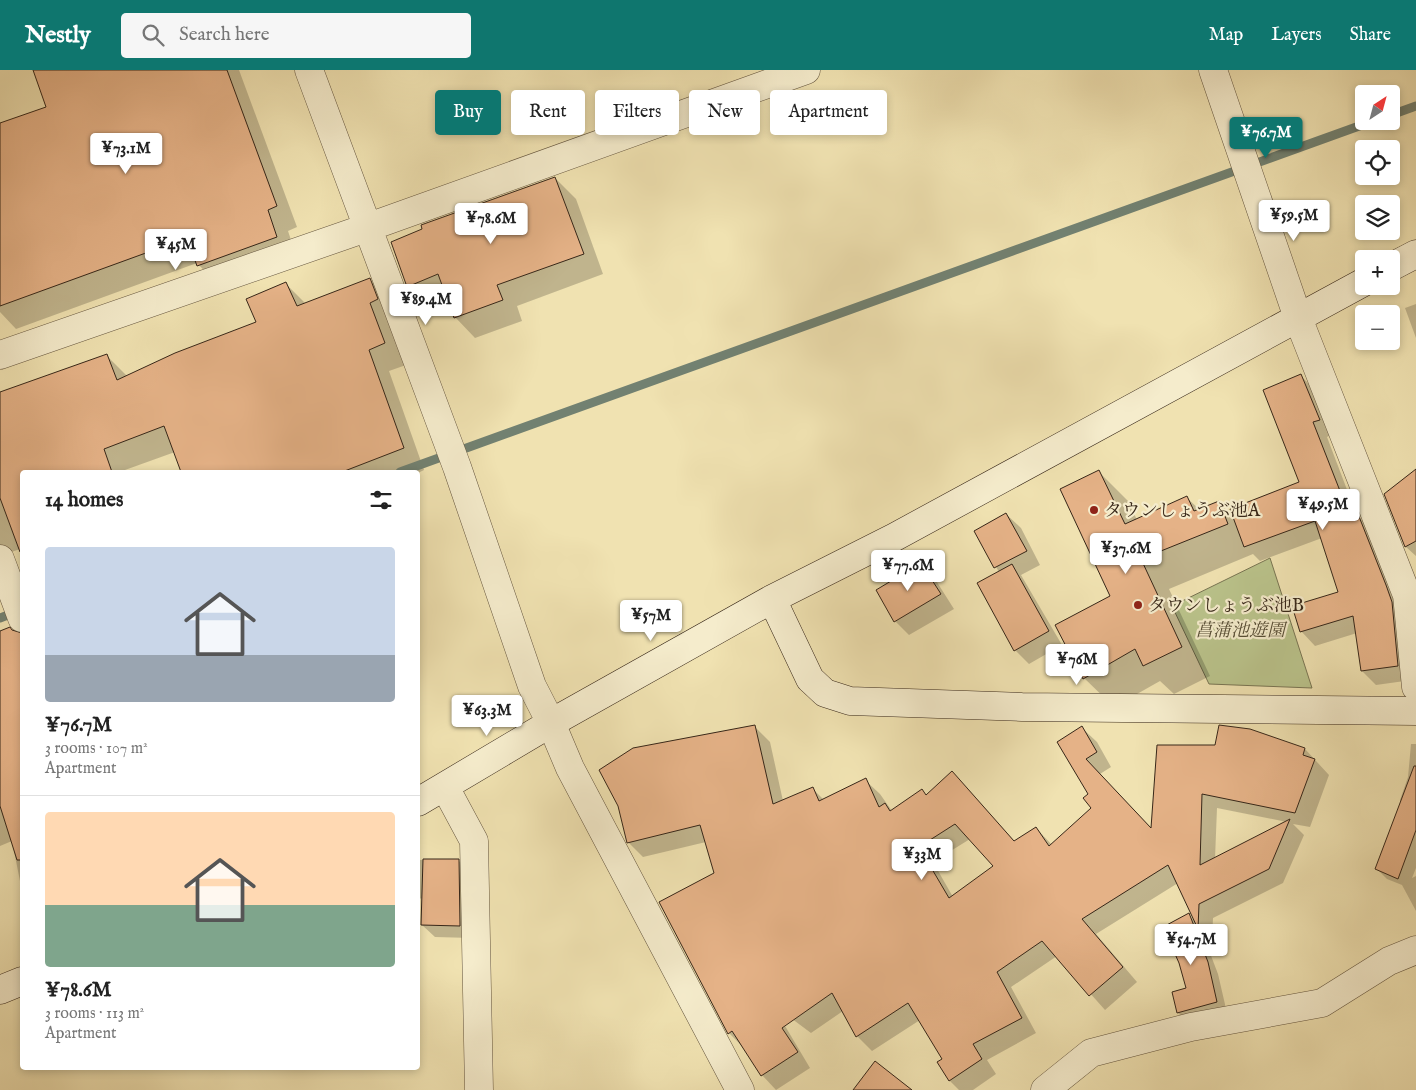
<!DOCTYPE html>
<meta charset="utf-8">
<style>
:root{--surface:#fff;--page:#f6f6f6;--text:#222;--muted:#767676;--line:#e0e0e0;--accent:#0f766e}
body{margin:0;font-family:"IM FELL English","Noto Serif JP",serif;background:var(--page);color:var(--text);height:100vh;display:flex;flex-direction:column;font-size:19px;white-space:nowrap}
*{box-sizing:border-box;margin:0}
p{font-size:16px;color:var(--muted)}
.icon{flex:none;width:28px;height:28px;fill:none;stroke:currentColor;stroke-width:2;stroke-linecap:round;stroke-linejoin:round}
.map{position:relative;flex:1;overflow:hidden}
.side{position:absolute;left:20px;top:400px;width:400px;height:600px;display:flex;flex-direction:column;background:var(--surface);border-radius:5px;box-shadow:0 2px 8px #0003}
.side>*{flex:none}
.top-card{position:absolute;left:435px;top:20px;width:475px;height:45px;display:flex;gap:10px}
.needle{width:32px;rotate:36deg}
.tools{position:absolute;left:1355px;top:15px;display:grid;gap:10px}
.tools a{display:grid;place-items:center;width:45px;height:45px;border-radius:5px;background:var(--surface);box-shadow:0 2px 8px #0003;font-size:25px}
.price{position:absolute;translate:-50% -42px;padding:0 11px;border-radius:5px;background:#fff;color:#222;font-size:16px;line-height:32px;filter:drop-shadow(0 1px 2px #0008)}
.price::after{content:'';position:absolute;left:50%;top:30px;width:15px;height:11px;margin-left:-8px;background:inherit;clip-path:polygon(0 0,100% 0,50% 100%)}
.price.on{background:var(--accent);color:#fff}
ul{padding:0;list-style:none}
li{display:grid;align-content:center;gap:10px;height:265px;padding:0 25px}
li+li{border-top:1px solid var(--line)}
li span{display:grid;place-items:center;height:155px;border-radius:5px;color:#555}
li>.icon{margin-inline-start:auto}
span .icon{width:90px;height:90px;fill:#fffc;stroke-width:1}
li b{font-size:21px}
h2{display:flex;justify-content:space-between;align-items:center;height:60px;padding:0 25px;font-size:21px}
.chip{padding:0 18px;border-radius:5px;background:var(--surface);box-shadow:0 2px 8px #0003;font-size:18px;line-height:45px}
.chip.on{background:var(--accent);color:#fff}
header{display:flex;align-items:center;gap:30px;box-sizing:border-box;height:70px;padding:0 25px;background:var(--accent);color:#fff}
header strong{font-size:24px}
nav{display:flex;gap:28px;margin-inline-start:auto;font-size:18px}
.search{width:350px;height:45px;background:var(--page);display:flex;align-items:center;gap:12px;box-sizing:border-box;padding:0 18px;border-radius:5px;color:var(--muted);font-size:19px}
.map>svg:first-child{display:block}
</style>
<header>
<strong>Nestly</strong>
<div class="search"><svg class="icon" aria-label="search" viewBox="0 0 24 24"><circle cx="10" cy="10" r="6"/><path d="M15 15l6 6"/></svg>Search here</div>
<nav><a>Map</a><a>Layers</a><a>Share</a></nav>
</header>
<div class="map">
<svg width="1416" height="1020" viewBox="0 0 1416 1020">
<rect width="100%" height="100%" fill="#f0e2b1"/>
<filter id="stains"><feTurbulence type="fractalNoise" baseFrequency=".004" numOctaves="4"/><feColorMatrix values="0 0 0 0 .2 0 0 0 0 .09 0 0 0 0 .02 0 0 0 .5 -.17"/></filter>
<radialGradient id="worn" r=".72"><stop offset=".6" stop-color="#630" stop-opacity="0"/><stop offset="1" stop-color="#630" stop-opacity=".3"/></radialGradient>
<path fill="#bac38b" stroke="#787452" d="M 1270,488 L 1312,618 L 1209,614 L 1172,536 Z"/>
<path fill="#0003" fill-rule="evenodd" d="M 34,0 L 239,0 L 297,157 L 288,161 L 297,188 L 219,216 L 197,193 L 16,259 L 0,242 L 0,55 L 47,38 Z
M 555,108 L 576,129 L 603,204 L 517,236 L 522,251 L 475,268 L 455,247 L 448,229 L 428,237 L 408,216 Z
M 370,210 L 391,231 L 406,295 L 389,301 L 424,400 L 418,403 L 183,402 L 175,382 L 125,400 L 125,402 L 22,402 L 22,486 L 20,479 L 0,486 L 0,323 L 107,286 L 127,306 L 257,253 L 286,214 L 306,234 Z
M 1416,234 L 1416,268 L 1405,238 Z
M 1301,306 L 1315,320 L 1333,364 L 1327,367 L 1357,446 L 1372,459 L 1400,530 L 1412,610 L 1376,615 L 1362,601 L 1357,563 L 1315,576 L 1301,561 L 1339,523 L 1322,468 L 1260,491 L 1253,484 L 1169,519 L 1210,606 L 1174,624 L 1160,611 L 1114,637 L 1084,608 L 1112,527 L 1098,401 L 1128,431 L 1137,450 L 1187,428 L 1200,440 L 1219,432 L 1235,448 L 1301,413 Z
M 1416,402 L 1416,486 L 1406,477 L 1385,424 Z
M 1006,444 L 1021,458 L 1040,495 L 1021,505 L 1062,575 L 1029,594 L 1015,580 L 999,502 L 976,462 Z
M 921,494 L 935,509 L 954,539 L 909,565 L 895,551 Z
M 9,558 L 22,564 L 22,821 L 12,771 L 0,776 L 0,562 Z
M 755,657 L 770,672 L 783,731 L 812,718 L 824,730 L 865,710 L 880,724 L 892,741 L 922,721 L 927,726 L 967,718 L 1015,772 L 1036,758 L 1052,775 L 1093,738 L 1089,725 L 1082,658 L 1097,672 L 1111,697 L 1100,704 L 1153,760 L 1158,677 L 1305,679 L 1329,705 L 1310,757 L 1293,754 L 1304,765 L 1283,813 L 1213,848 L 1212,872 L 1202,862 L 1218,904 L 1227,943 L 1189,954 L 1178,943 L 1174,923 L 1187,919 L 1189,845 L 1195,851 L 1178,813 L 1096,864 L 1137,912 L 1105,940 L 1057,886 L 1011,917 L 1036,963 L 987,990 L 996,1004 L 973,1020 L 959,1020 L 950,1011 L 938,993 L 944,989 L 920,950 L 872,981 L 857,966 L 843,941 L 811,963 L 772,934 L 810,998 L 776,1020 L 762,1005 L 744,978 L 729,963 L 716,803 L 706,772 L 643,787 L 628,772 ZM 1217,738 L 1287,752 L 1215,789 ZM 970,769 L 995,797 L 953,827 L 933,792 Z
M 1411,674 L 1416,674 L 1416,798 L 1412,808 L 1416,806 L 1416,841 L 1402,815 L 1387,809 L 1376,798 L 1401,732 L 1400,730 L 1408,707 Z
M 418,790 L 458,790 L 471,803 L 472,868 L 435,867 L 422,855 L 423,828 L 418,829 Z"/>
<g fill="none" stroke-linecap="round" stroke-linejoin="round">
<path stroke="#728171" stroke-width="9" d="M 1391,45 L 1416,36
M 400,402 L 1373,51
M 0,548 L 18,541"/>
</g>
<path fill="#e5b287" stroke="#362618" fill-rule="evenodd" d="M 33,0 L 227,0 L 277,136 L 268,140 L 277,167 L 197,196 L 187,168 L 0,236 L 0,53 L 46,37 Z
M 555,107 L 584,184 L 497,215 L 503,230 L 454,248 L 438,204 L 407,217 L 391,172 L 422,159 L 421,155 Z
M 370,208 L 378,229 L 370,233 L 385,273 L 369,280 L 404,378 L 342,402 L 181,402 L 164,356 L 104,379 L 112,402 L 22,402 L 22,482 L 20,482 L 0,428 L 0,322 L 107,284 L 117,310 L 175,283 L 256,252 L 246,229 L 286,212 L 297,236 Z
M 1301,304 L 1320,350 L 1313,352 L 1351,449 L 1358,444 L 1386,515 L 1392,532 L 1398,596 L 1361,601 L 1353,546 L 1300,562 L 1292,536 L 1338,522 L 1315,451 L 1244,477 L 1230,439 L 1299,412 L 1263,320 Z
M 1416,399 L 1416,471 L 1405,477 L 1384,424 Z
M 1099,400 L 1125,454 L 1187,426 L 1194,441 L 1219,431 L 1228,454 L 1141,489 L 1182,577 L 1143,596 L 1135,579 L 1083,609 L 1055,555 L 1110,526 L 1060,419 Z
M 1006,443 L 1027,481 L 994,498 L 974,461 Z
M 921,493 L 941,524 L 894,552 L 876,520 Z
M 1012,494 L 1049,561 L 1014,581 L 977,513 Z
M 10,557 L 12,560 L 22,563 L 22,790 L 17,790 L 0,736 L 0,561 Z
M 755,655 L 773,734 L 813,717 L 819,731 L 866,708 L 879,737 L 885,733 L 890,741 L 922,719 L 926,725 L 952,701 L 1014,771 L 1036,757 L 1049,776 L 1091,738 L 1083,728 L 1088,724 L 1057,672 L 1082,656 L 1097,682 L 1086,689 L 1151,758 L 1157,675 L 1215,675 L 1219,655 L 1250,659 L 1305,678 L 1303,685 L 1315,689 L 1295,743 L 1202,724 L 1200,795 L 1290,749 L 1269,799 L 1199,834 L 1198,859 L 1168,795 L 1082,849 L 1123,897 L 1089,926 L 1042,871 L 997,902 L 1022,948 L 973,974 L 982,989 L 949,1011 L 937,992 L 942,989 L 908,933 L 856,967 L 832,923 L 782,958 L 798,982 L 761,1006 L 732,961 L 728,964 L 659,832 L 714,803 L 700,755 L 627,773 L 618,736 L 599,700 L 633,678 ZM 955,754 L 993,796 L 949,828 L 919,777 Z
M 1414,696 L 1416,696 L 1416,760 L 1398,809 L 1375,799 Z
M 423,789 L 459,789 L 460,856 L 421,855 Z
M 1189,843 L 1208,892 L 1217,932 L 1177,943 L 1172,922 L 1186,918 L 1179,893 L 1163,857 Z
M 875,991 L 912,1020 L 853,1020 Z"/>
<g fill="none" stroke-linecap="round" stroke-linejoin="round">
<defs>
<path id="street" d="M 309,0 L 457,397 L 532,616 L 551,653 L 570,698 L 740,1020
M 1213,0 L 1298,248 L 1407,525 L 1416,617
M 0,285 L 366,158 L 806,0
M 0,489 L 22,548
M 445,717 L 474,771 L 479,1020
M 1045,1020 L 1091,983 L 1191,957 L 1322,933 L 1389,891 L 1416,880"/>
<path id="secondary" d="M 1391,197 L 1416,184
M 772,529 L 810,609 L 825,623 L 850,631 L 1022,637 L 1416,641
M 418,732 L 551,653 L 772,529 L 893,468 L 1364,212
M 0,920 L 22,911"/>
</defs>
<use href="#street" stroke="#64553e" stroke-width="29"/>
<use href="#secondary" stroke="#362618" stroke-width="29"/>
<use href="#street" stroke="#f5eccc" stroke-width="28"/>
<use href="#secondary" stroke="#f5eccc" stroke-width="28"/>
</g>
<g fill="#8f2418" stroke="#f5eccc" stroke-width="2">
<circle cx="1094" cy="440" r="5"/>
<circle cx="1138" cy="535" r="5"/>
</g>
<g text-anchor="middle" stroke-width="4.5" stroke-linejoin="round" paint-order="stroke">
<g font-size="18" fill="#362618" stroke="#f5eccc" text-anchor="start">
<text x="1104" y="446">タウンしょうぶ池A</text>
<text x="1148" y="541">タウンしょうぶ池B</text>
</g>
<g font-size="18" font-style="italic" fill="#574d35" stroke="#f5eccc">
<text x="1240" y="566">菖蒲池遊園</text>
</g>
</g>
<rect width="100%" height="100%" filter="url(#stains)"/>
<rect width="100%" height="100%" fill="url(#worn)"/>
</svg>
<div class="tools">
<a><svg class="needle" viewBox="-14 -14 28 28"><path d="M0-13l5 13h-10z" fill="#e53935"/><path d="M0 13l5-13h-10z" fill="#767676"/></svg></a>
<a><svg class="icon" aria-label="locate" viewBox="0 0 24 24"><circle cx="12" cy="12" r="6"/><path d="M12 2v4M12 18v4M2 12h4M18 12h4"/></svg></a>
<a><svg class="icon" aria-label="layers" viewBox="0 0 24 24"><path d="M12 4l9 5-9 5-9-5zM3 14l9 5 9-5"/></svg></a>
<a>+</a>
<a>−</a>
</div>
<b class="price on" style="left:1266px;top:89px">¥76.7M</b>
<b class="price" style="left:126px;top:105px">¥73.1M</b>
<b class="price" style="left:1294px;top:172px">¥59.5M</b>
<b class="price" style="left:491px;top:175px">¥78.6M</b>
<b class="price" style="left:176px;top:201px">¥45M</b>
<b class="price" style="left:426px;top:256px">¥89.4M</b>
<b class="price" style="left:1323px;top:461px">¥49.5M</b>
<b class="price" style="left:1126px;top:505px">¥37.6M</b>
<b class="price" style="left:908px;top:522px">¥77.6M</b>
<b class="price" style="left:651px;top:572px">¥57M</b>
<b class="price" style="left:1077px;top:616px">¥76M</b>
<b class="price" style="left:487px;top:667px">¥63.3M</b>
<b class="price" style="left:922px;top:811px">¥33M</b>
<b class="price" style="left:1191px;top:896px">¥54.7M</b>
<div class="top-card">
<a class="chip on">Buy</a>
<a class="chip">Rent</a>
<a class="chip">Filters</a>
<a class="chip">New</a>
<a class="chip">Apartment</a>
</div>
<section class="side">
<h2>14 homes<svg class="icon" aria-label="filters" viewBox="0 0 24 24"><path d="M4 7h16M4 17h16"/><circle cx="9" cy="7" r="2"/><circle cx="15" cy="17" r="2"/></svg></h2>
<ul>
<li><span style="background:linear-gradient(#c9d6e8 70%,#9aa5b1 0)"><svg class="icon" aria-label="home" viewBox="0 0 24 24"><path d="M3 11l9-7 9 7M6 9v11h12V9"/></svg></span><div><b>¥76.7M</b><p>3 rooms · 107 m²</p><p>Apartment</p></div></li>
<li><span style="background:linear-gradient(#ffd9b3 60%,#7fa58c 0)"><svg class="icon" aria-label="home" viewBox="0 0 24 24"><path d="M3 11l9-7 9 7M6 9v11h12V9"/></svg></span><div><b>¥78.6M</b><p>3 rooms · 113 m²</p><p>Apartment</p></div></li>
</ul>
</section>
</div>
